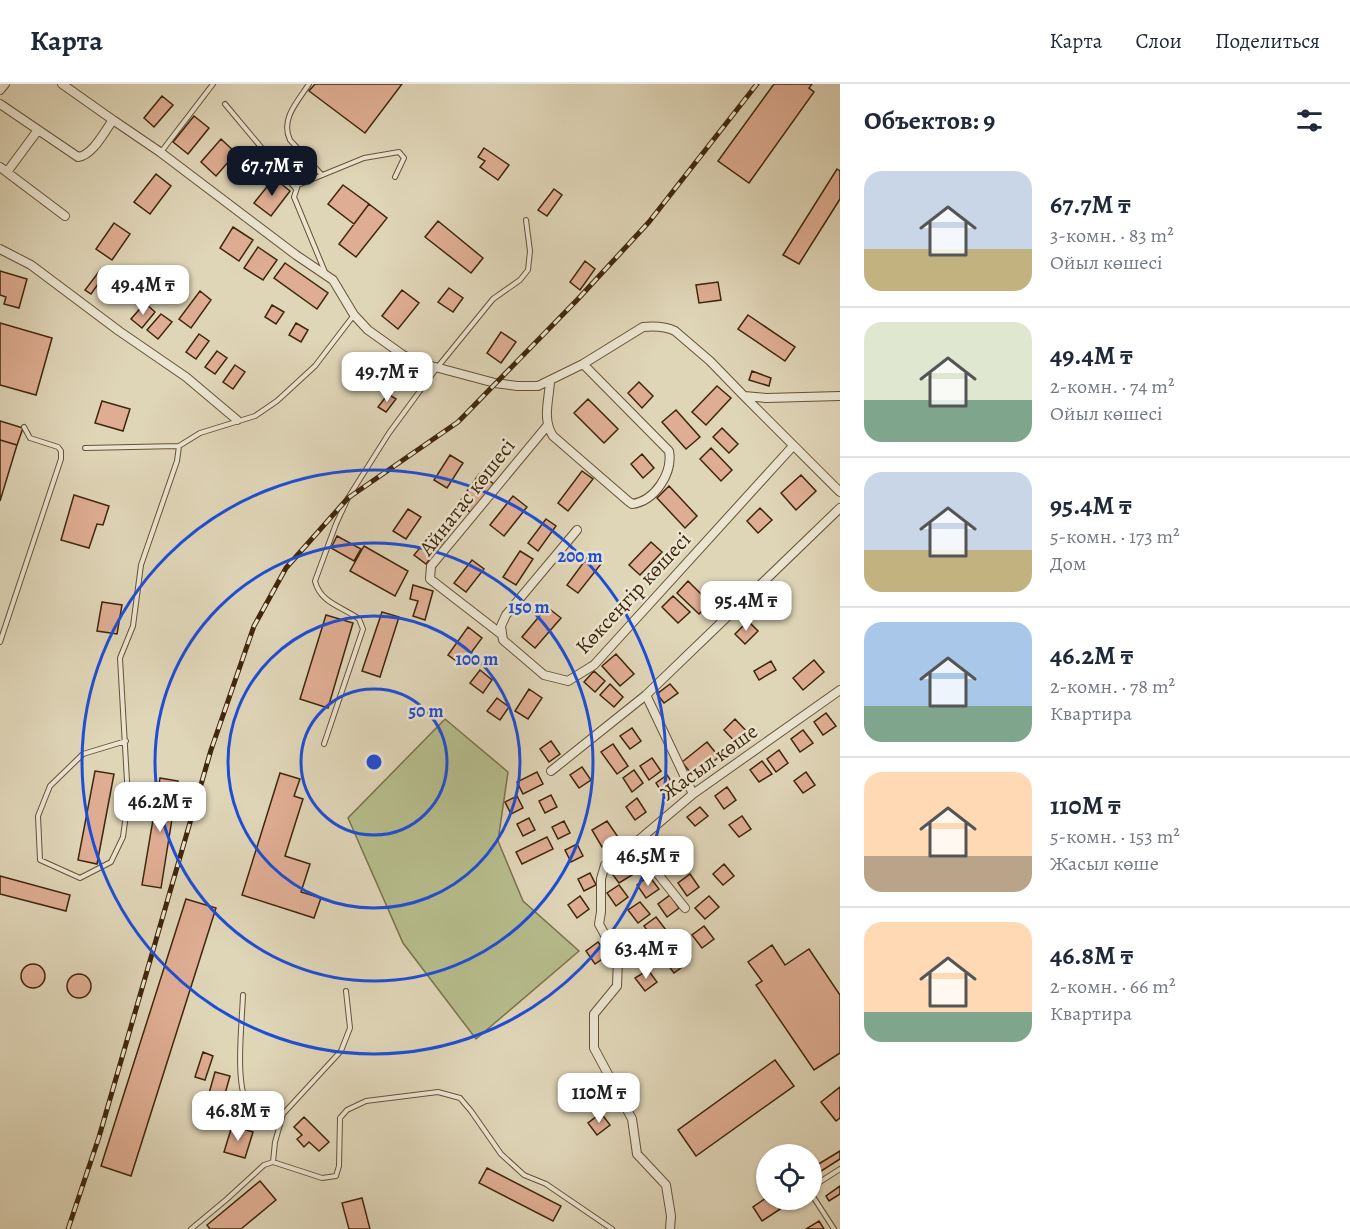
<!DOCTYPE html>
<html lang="ru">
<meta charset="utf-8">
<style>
:root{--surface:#fff;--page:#f6f6f7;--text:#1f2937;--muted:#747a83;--line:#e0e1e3;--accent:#111827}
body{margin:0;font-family:Alegreya,serif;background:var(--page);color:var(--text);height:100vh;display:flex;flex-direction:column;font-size:22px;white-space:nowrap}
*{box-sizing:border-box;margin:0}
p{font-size:20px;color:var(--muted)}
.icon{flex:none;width:33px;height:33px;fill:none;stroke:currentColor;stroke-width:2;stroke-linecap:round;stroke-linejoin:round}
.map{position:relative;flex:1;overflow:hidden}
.drawer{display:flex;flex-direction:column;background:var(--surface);width:510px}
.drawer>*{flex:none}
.buttons{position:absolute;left:756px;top:1060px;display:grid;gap:12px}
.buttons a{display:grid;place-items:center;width:66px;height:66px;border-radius:50%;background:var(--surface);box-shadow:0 2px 4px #0004;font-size:30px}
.price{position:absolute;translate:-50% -51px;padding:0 14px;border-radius:12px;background:#fff;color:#222;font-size:20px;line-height:39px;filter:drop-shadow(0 2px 3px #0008)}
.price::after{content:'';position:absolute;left:50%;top:36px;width:18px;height:14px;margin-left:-9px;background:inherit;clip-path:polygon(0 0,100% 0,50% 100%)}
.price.current{background:var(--accent);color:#fff}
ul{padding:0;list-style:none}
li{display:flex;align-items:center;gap:18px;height:150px;padding:0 24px}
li+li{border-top:2px solid var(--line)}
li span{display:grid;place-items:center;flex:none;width:168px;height:120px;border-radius:18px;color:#555}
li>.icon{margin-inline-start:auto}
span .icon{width:72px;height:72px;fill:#fffc;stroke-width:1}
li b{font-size:26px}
h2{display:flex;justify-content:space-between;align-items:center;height:72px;padding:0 24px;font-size:26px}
header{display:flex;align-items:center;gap:36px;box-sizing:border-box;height:84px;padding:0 30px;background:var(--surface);border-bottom:2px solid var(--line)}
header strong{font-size:28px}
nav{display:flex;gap:33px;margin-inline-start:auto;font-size:21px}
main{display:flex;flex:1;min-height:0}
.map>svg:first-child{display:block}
</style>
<header>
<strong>Карта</strong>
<nav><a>Карта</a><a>Слои</a><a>Поделиться</a></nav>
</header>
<main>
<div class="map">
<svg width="840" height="1145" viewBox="0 0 840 1145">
<rect width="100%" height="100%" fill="#dfd5b7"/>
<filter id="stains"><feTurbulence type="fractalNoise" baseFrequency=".00333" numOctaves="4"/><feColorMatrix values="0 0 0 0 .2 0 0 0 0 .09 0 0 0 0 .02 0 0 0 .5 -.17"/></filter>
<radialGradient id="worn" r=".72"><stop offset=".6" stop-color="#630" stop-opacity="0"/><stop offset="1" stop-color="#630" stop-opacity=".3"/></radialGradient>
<path fill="#b6bc8c" stroke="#7a724b" stroke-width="1.5" d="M 445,635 L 508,688 L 498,757 L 523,817 L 579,867 L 476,955 L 403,859 L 348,734 Z"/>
<path fill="#dfad93" stroke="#3f270a" stroke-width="1.5" d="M 315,0 L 402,0 L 365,49 L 309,7 Z
M 774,0 L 812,0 L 809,4 L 814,8 L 749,99 L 718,77 Z
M 162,12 L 173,21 L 154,43 L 144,34 Z
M 194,32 L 209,44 L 188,70 L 173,58 Z
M 221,55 L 236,69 L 216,92 L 201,78 Z
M 484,64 L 509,81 L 498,96 L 480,83 L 485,77 L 478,73 Z
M 837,85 L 840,87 L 840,115 L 799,180 L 783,171 Z
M 156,90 L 171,102 L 150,130 L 134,118 Z
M 274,94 L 290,107 L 271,132 L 254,119 Z
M 343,101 L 369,120 L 354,140 L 328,120 Z
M 554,105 L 562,111 L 547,132 L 538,126 Z
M 369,120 L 387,134 L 356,173 L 339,160 Z
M 438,137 L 483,174 L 471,189 L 425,153 Z
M 114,139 L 130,150 L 112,176 L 96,165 Z
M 233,143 L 253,156 L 239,177 L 220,164 Z
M 258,163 L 277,176 L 263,196 L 244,184 Z
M 585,177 L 595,185 L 580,206 L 570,198 Z
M 285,179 L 328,209 L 317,225 L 274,194 Z
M 101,185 L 106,189 L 91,210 L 85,206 Z
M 0,187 L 27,195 L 19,224 L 4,220 L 6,213 L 0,211 Z
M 718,198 L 721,216 L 699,219 L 696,201 Z
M 449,204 L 463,214 L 453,228 L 438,218 Z
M 402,206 L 419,219 L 398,245 L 382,232 Z
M 200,207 L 211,216 L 191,244 L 179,235 Z
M 145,219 L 155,228 L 142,244 L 131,235 Z
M 272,221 L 284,228 L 276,240 L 265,233 Z
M 161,230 L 172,238 L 158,255 L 147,246 Z
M 748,231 L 795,263 L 785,277 L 738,245 Z
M 0,239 L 52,254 L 36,311 L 0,301 Z
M 296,239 L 308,246 L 301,258 L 289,251 Z
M 501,248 L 516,258 L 501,279 L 487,269 Z
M 199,250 L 209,257 L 196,275 L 186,268 Z
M 217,267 L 227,274 L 215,290 L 205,283 Z
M 235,281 L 245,288 L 233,305 L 223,298 Z
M 752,287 L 771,294 L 769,302 L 749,296 Z
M 639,298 L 653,312 L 642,324 L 628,309 Z
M 717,302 L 731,314 L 706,341 L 692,328 Z
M 388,310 L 396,315 L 386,328 L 378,323 Z
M 588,315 L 618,345 L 604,359 L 574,329 Z
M 102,317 L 130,325 L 123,347 L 95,339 Z
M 676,326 L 700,353 L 686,365 L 662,338 Z
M 0,337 L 23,344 L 17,361 L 0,356 Z
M 722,344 L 738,360 L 729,369 L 713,353 Z
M 0,356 L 17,361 L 0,417 Z
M 711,364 L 732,386 L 721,397 L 700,375 Z
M 642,370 L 654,384 L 643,394 L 631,380 Z
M 450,371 L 463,379 L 447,404 L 434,396 Z
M 582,387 L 593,395 L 568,427 L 558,419 Z
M 479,390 L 494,400 L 473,430 L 458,420 Z
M 801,391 L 816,407 L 796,426 L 781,409 Z
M 669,402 L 697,432 L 685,444 L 657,414 Z
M 74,411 L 109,422 L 103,441 L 97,440 L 89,464 L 61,456 Z
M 513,412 L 527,423 L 504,452 L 490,441 Z
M 760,424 L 772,436 L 758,449 L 747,437 Z
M 408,425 L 421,433 L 406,455 L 393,447 Z
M 546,435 L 556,442 L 538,467 L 528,459 Z
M 433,448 L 444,457 L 426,480 L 414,471 Z
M 337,452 L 361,465 L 354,477 L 331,464 Z
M 651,458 L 662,468 L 640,491 L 629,481 Z
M 364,462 L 408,487 L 395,512 L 350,487 Z
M 520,467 L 533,475 L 516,501 L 503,493 Z
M 589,471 L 601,480 L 578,509 L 567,501 Z
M 472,476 L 484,485 L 466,508 L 454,499 Z
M 688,497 L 710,519 L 699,530 L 677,509 Z
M 413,501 L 433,507 L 425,536 L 413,532 L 418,517 L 410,515 Z
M 673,512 L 690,528 L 678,539 L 662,523 Z
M 102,518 L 122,521 L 117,550 L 97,547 Z
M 547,523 L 561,534 L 535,564 L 522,553 Z
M 382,528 L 399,533 L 380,593 L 362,587 Z
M 326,531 L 353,539 L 328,624 L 300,615 Z
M 748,537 L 758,547 L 745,560 L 735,550 Z
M 468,543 L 482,554 L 462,581 L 448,571 Z
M 616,570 L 634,590 L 620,602 L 602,582 Z
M 814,576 L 824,588 L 803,606 L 793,594 Z
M 771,577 L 776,586 L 759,596 L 754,587 Z
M 480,586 L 492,596 L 483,609 L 470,599 Z
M 594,587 L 605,597 L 595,608 L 584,598 Z
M 610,600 L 623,613 L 614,623 L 600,611 Z
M 670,600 L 678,609 L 664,619 L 657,610 Z
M 529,605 L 542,614 L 528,635 L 515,627 Z
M 497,614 L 509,623 L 500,636 L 487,627 Z
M 826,629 L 836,642 L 823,651 L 814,638 Z
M 735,635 L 751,652 L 739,662 L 724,646 Z
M 632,644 L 641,657 L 630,665 L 620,652 Z
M 803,646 L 813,659 L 800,668 L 791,655 Z
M 551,657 L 560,670 L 549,678 L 540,665 Z
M 707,658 L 719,673 L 694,693 L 682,678 Z
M 613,660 L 628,682 L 617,690 L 601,668 Z
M 779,666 L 788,679 L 776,688 L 767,675 Z
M 652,674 L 661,687 L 649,696 L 640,682 Z
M 762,677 L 772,690 L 759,698 L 750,686 Z
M 582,683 L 591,696 L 579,704 L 570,691 Z
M 634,686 L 643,699 L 632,708 L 623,694 Z
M 95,687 L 114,690 L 97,780 L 78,776 Z
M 537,688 L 543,700 L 523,710 L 517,698 Z
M 806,688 L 815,701 L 803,709 L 794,697 Z
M 280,689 L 300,695 L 294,712 L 303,715 L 285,772 L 310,780 L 301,808 L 321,814 L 314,834 L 242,811 Z
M 667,691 L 678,707 L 666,715 L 656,699 Z
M 160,694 L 178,697 L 161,804 L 142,801 Z
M 727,703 L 736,716 L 724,725 L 715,712 Z
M 551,711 L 557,723 L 545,729 L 539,717 Z
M 517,712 L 523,724 L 511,730 L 505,718 Z
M 637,714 L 646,728 L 635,736 L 626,723 Z
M 700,723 L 708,732 L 695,742 L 687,733 Z
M 742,732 L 751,745 L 739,753 L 729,741 Z
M 529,734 L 535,746 L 523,752 L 517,740 Z
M 564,737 L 570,749 L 558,755 L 552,743 Z
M 607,737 L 618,753 L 602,763 L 592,746 Z
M 547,753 L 553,765 L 522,780 L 516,768 Z
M 577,760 L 583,772 L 571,778 L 565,766 Z
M 657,760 L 666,775 L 657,781 L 647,767 Z
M 622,778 L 632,791 L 619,799 L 610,787 Z
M 724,780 L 734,792 L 723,801 L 713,790 Z
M 590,789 L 596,801 L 584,807 L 578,795 Z
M 690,790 L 699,803 L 687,812 L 678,799 Z
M 0,792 L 70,811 L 66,827 L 0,810 Z
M 649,792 L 659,805 L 646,814 L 637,801 Z
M 619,801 L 628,813 L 616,822 L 607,809 Z
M 670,811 L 679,824 L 667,833 L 658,820 Z
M 580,812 L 589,825 L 577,834 L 568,821 Z
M 709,812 L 719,823 L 705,835 L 695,824 Z
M 186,815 L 216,824 L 131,1092 L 101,1082 Z
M 640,818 L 650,830 L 638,839 L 628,826 Z
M 656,833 L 666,846 L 653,855 L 644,842 Z
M 704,842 L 714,855 L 702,864 L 692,851 Z
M 634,851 L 643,864 L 631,872 L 622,859 Z
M 598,858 L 608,871 L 595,880 L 586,867 Z
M 772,861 L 785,881 L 809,865 L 840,911 L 840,969 L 814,986 L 756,901 L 762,897 L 748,878 Z
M 676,867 L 686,880 L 674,889 L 664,876 Z
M21 892a12 12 0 1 1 24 0a12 12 0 1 1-24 0Z
M 648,886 L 657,898 L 645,907 L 635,894 Z
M67 902a12 12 0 1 1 24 0a12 12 0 1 1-24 0Z
M 203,968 L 213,972 L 205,996 L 195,993 Z
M 775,976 L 794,1002 L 696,1072 L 678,1046 Z
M 215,988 L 230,992 L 219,1031 L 204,1027 Z
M 840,1003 L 840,1034 L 836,1037 L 821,1018 Z
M 601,1029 L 610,1041 L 597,1051 L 588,1039 Z
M 304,1033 L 329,1058 L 319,1067 L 309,1058 L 304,1063 L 297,1055 L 302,1051 L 294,1043 Z
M 232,1042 L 253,1048 L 245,1074 L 224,1068 Z
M 840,1067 L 840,1075 L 812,1093 L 812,1084 Z
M 487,1084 L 561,1122 L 553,1137 L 479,1099 Z
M 260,1097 L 276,1116 L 241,1145 L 210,1145 L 207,1141 Z
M 840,1102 L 840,1110 L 829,1117 L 826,1112 Z
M 362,1114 L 370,1145 L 349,1145 L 342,1119 Z
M 766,1114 L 766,1116 L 794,1116 L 762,1137 L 753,1123 Z
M 819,1137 L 824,1145 L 806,1145 Z"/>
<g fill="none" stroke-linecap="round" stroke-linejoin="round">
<defs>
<path id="service" d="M 309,0 C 298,17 280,35 290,56 L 322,91
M 225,20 L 296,105
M 161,68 L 213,0
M 325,188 L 294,113 L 298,101 L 364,74 L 399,68 L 404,74 L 395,93
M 85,364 L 179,362 L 200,349 L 255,332 L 277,317 L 315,282 L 354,231
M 0,558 L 61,375 L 61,367 L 58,363 L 30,354 L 24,343
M 126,657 L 83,670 L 50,702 L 38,732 L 40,776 L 80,794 L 111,778 L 123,753 L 128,715 L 120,574 L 133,542 L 141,481 L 177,377 L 179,362
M 324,660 L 363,545 L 359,535 C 343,523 320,519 315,497 L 336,440 L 348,414 L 389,349 L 436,285 L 493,215 L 520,196 L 528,186 L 530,167 L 526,136
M 243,911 C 242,939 235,997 247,1020 L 283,1030
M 273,1078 L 275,1058 L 283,1030 L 341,967 L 350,944 L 346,907
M 812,1103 L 840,1085
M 812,1111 L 834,1145
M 191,1145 L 227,1115 L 264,1081 L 273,1078 L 322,1094 L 336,1092 L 339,1082 L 340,1034 L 347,1026 L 366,1017 L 438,1008 L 460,1014 L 471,1027 L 501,1070 L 524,1091 L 546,1100 L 612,1145"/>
<path id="minor" d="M 62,0 L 113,36
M 0,6 L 5,0
M 0,20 L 78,73 C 93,71 104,48 113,36 L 160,68 L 296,171 L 333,196 L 354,231 L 368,246 L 403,271 L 420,279 L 495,299 L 517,302 L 538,302 L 583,280 L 643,243 C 654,242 665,242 675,247 L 710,277 L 744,312 L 766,314 L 840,312
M 0,83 L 65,132
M 7,88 L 38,46
M 0,165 L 31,181 L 119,247 L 186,293 L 237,336
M 550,297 C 549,317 542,335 553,352 L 628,417 L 632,420 C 655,417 673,389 669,367 L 583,280
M 744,312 L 840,408
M 577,446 L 506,531 L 501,542 L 503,556 L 544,591 L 568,597 L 594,581 L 793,362
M 501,550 L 430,495 L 431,482 L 547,342
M 646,611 L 693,710
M 551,687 L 646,611 L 840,424
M 634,760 L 685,824
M 670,1145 L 671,1132 L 666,1101 L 637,1070 L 632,1035 L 594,964 L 594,930 L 617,902 L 618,875 L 599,840 L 601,828 L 601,795 L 605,781 L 634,760 L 693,710 L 840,606"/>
</defs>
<use href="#service" stroke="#675235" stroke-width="6"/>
<use href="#minor" stroke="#675235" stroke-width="10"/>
<use href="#service" stroke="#eae4d0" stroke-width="4"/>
<use href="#minor" stroke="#eae4d0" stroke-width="8"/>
<defs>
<path id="rail" d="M 68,1145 L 99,1053 L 211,666 L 254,542 L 286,484 L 348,414 L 458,338 L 578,215 L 649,138 L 757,0"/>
</defs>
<use href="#rail" stroke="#3f270a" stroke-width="5"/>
<use href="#rail" stroke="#eae4d0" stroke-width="3" stroke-dasharray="9" stroke-linecap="butt"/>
</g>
<g fill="none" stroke="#1d4ed8" stroke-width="3">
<circle cx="374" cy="678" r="73"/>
<circle cx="374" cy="678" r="146"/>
<circle cx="374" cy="678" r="219"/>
<circle cx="374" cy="678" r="292"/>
</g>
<g text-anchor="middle" stroke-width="5" stroke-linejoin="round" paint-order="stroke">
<g font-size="21" fill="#3f270a" stroke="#eae4d0">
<text transform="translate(467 413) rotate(-52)" y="7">Айнатас көшесі</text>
<text transform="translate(633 509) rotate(-47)" y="7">Көксеңгір көшесі</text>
<text transform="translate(709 678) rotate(-36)" y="7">Жасыл көше</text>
</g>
</g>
<circle cx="374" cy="678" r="9" fill="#1d4ed8" stroke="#eae4d0" stroke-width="3"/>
<g font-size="18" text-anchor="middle" font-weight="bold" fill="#1d4ed8" stroke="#eae4d0" stroke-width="5" stroke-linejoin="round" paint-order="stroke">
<text x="580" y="478">200 m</text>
<text x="529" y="529">150 m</text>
<text x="477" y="581">100 m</text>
<text x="426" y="633">50 m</text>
</g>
<rect width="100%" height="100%" filter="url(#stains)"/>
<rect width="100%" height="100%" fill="url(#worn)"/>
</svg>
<div class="buttons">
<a><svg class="icon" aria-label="locate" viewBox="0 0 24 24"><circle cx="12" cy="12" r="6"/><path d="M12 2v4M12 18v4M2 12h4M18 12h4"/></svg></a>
</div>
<b class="price current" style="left:272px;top:113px">67.7M ₸</b>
<b class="price" style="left:143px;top:232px">49.4M ₸</b>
<b class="price" style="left:387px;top:319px">49.7M ₸</b>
<b class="price" style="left:746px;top:548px">95.4M ₸</b>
<b class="price" style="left:160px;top:749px">46.2M ₸</b>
<b class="price" style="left:648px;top:803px">46.5M ₸</b>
<b class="price" style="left:646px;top:896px">63.4M ₸</b>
<b class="price" style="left:599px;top:1040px">110M ₸</b>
<b class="price" style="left:238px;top:1058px">46.8M ₸</b>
</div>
<section class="drawer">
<h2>Объектов: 9<svg class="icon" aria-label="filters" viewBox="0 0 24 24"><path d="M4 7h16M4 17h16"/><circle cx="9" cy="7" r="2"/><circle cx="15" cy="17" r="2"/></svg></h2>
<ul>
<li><span style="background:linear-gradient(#c9d6e8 65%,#c2b280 0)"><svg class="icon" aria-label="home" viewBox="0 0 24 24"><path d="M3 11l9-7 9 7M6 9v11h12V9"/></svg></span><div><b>67.7M ₸</b><p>3-комн. · 83 m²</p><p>Ойыл көшесі</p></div></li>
<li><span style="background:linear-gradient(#dfe7d0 65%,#7fa58c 0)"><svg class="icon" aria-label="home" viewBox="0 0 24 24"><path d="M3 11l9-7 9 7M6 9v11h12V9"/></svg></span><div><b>49.4M ₸</b><p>2-комн. · 74 m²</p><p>Ойыл көшесі</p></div></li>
<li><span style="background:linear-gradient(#c9d6e8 65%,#c2b280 0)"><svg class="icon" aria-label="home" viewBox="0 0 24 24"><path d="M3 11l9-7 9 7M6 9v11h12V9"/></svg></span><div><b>95.4M ₸</b><p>5-комн. · 173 m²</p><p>Дом</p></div></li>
<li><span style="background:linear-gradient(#a9c7e8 70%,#7fa58c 0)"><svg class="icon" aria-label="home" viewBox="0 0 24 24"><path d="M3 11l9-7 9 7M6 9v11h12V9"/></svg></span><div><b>46.2M ₸</b><p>2-комн. · 78 m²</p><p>Квартира</p></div></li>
<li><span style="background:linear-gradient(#ffd9b3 70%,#b9a48a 0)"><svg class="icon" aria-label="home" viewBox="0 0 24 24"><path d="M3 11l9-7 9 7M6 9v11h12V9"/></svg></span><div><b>110M ₸</b><p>5-комн. · 153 m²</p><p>Жасыл көше</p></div></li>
<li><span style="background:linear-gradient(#ffd9b3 75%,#7fa58c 0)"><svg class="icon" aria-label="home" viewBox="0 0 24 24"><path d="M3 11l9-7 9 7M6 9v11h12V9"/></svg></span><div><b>46.8M ₸</b><p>2-комн. · 66 m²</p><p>Квартира</p></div></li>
</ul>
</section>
</main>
